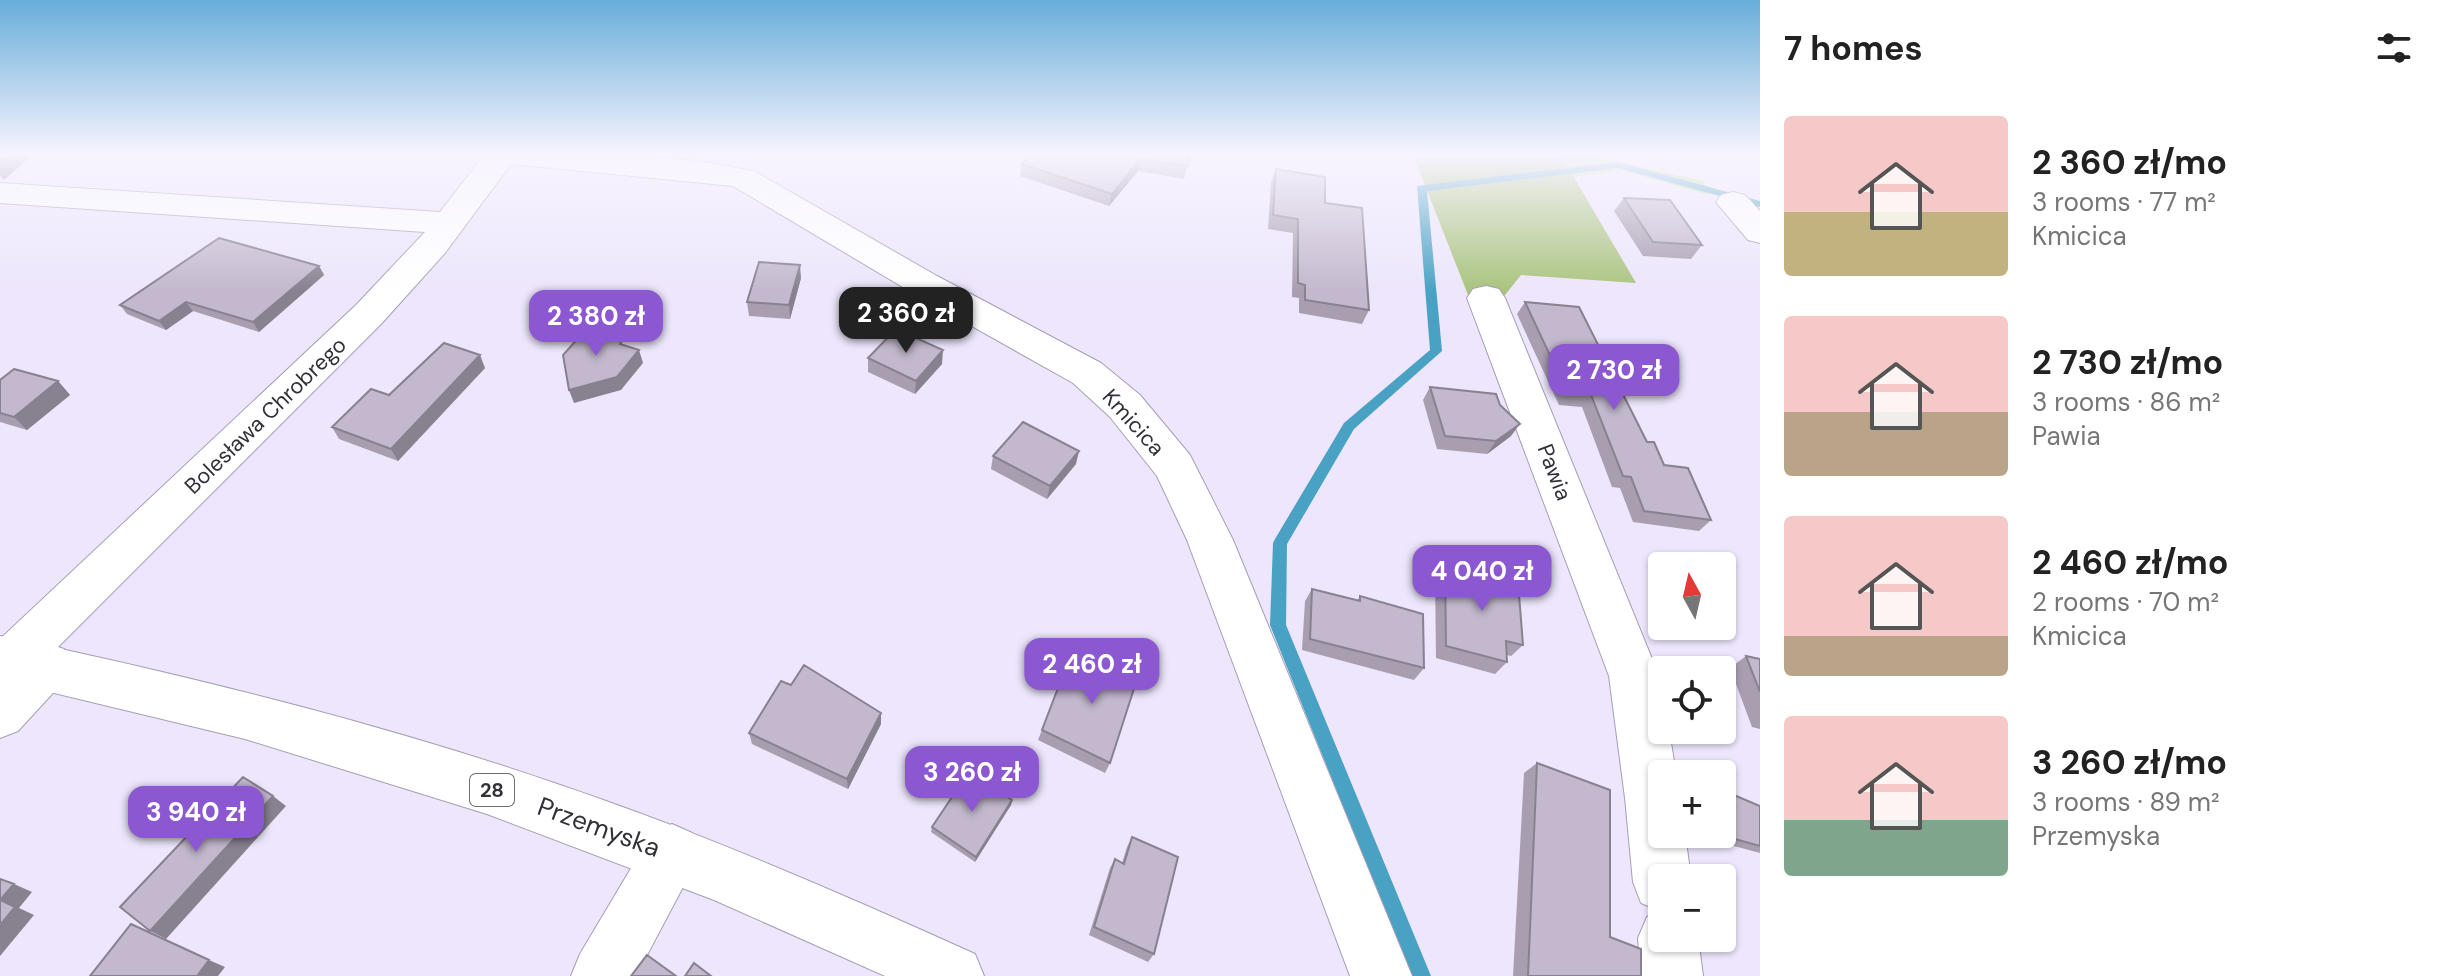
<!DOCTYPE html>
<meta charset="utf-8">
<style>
:root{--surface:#fff;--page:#f6f6f6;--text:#222;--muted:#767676;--accent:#8c58d1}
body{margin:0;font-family:"DM Sans",sans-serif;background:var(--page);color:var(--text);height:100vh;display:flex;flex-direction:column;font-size:30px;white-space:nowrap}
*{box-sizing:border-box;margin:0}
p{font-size:26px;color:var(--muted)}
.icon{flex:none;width:44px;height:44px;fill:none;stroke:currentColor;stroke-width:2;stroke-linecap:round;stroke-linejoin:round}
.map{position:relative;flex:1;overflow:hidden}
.panel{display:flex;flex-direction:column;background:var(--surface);width:680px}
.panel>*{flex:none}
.needle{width:52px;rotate:352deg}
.buttons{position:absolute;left:1648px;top:552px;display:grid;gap:16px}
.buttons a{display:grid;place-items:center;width:88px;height:88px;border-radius:8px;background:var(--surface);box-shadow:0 2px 6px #0004;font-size:40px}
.price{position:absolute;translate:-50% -68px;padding:0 18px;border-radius:16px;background:var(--accent);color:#fff;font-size:26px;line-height:52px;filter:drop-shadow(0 2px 4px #0008)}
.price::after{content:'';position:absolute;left:50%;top:48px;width:24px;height:18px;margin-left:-12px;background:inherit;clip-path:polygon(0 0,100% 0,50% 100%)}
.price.active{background:#222;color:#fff}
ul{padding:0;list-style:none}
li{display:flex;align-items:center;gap:24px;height:200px;padding:0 24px}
li span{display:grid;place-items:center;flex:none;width:224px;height:160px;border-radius:8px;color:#555}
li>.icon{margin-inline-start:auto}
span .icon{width:96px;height:96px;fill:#fffc;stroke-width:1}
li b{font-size:34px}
h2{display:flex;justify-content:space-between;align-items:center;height:96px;padding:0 24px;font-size:34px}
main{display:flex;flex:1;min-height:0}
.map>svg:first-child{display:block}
</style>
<main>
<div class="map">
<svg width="1760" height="976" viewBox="0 0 1760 976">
<rect width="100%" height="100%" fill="#ede6fc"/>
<path fill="#c5de99" d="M 1571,154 L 1583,154 L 1704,181 L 1709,195 L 1621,170 L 1574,177 L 1565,161 Z"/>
<path fill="#aac47e" d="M 1423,154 L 1571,154 L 1565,162 L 1636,283 L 1521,275 L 1501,300 L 1470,300 L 1415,160 Z"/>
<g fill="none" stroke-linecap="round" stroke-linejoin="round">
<path fill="#49a2c4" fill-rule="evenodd" d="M 1618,162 L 1760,201 L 1760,207 L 1618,168 L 1427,191 L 1442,351 L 1354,429 L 1287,544 L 1286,625 L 1431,976 L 1411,976 L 1270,625 L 1273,543 L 1275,539 L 1344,423 L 1430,350 L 1417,186 Z"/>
<defs>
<path id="minor" d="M 485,154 L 615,154 L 698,161 L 754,171 L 937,276 L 1101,363 L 1140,395 L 1190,455 L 1233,540 L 1412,976 L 1350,976 L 1187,540 L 1157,476 L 1110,417 L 1073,383 L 911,292 L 733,186 L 511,164 L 445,253 L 382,323 L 58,647 L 64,649 L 71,665 L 64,681 L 18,731 L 0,738 L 0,639 L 356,305 L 425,232 L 0,203 L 0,183 L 440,212 Z
M 1733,192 L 1745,195 L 1760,211 L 1760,243 L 1748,240 L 1716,202 L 1721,195 Z
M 1486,286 L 1499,289 L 1505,298 L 1659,676 L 1662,730 L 1669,730 L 1676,774 L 1662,774 L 1662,834 L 1685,834 L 1691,878 L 1662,878 L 1662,938 L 1698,938 L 1703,976 L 1641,976 L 1638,938 L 1647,917 L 1661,911 L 1641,903 L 1633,882 L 1625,798 L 1609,676 L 1467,298 L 1473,289 Z
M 672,824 L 692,833 L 701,853 L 636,976 L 571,976 L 580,954 L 652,833 Z"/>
<path id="major" d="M 0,636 C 205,679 409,730 606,801 C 732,846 854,899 975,954 L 984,976 L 885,976 L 714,900 L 487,814 L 245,739 L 0,680 Z"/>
</defs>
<use href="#minor" stroke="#a69eb4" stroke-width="2"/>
<use href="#major" stroke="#a69eb4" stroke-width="2"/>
<use href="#minor" fill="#fff" fill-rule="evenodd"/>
<use href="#major" fill="#fff" fill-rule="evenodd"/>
</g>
<path fill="#a89eb0" d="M 1190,154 L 1184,179 L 1138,171 L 1109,206 L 1020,176 L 1022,164 Z
M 1276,169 L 1325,203 L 1369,310 L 1362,324 L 1299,313 L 1299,298 L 1292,297 L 1293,233 L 1268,229 L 1271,183 Z
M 1624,198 L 1702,245 L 1691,259 L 1643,256 L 1614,211 Z
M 319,266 L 324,275 L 259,332 L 193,311 L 166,330 L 127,314 L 120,305 Z
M 801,278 L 790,319 L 749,316 L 747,302 Z
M 1525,302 L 1647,442 L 1664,465 L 1711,520 L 1699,531 L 1633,522 L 1620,488 L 1612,487 L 1582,407 L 1559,405 L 1517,314 Z
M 868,358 L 942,364 L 915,394 L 868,372 Z
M 485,368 L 398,461 L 339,439 L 332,427 L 389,395 Z
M 0,380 L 58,381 L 70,395 L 27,430 L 0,422 Z
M 1430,387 L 1511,436 L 1487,454 L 1437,449 L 1423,400 Z
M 993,456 L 1076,464 L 1047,499 L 991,469 Z
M 1445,563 L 1523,645 L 1511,656 L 1507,655 L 1507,662 L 1495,674 L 1436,658 L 1435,575 Z
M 1312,589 L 1357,601 L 1360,596 L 1424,668 L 1414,680 L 1302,650 L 1305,601 Z
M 1746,656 L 1760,659 L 1760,729 L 1752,727 L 1730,668 Z
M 881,724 L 848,789 L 752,744 L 749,733 Z
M 1042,730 L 1110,763 L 1105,773 L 1038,740 Z
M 1537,763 L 1610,937 L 1641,976 L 1513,976 L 1524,773 Z
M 1012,800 L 1011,805 L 975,862 L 931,832 L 932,827 Z
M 1760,806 L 1760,853 L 1693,835 L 1722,834 Z
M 1132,837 L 1154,954 L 1148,962 L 1089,935 L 1110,868 L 1115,859 L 1122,863 L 1127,847 Z"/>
<path fill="#888190" d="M 8,154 L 34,154 L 4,180 L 0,175 L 0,161 Z
M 1140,159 L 1138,171 L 1109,206 L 1112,194 Z
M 800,265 L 801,278 L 790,319 L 789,305 Z
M 319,266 L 324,275 L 259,332 L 253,322 Z
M 186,302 L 193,311 L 166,330 L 159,321 Z
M 639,350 L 643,363 L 621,390 L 574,403 L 569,390 Z
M 943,350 L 942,364 L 915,394 L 916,381 Z
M 480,355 L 485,368 L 398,461 L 391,449 Z
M 58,381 L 70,395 L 27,430 L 14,417 Z
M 1520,424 L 1511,436 L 1487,454 L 1496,441 Z
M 1079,451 L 1076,464 L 1047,499 L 1050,486 Z
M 881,713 L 881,724 L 848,789 L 847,779 Z
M 273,796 L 286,806 L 166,939 L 150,931 Z
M 1012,800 L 1011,805 L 975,862 L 976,857 Z
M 14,884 L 32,892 L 19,908 L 34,915 L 0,956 L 0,900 Z
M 209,960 L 225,967 L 218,976 L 197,976 Z"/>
<path fill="#c3b8cd" stroke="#888190" stroke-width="2" d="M 0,154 L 8,154 L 0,161 Z
M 1031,154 L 1190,154 L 1188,166 L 1140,159 L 1112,194 L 1022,164 Z
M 1276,169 L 1325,177 L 1325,203 L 1362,208 L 1369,310 L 1305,300 L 1305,285 L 1298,283 L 1298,219 L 1273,215 Z
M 1624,198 L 1670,200 L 1702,245 L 1653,242 Z
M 219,238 L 319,266 L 253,322 L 186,302 L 159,321 L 120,305 Z
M 759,262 L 800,265 L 789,305 L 747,302 Z
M 1525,302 L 1579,307 L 1647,442 L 1654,442 L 1664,465 L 1688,468 L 1711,520 L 1644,511 L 1631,477 L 1623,476 L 1591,395 L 1568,394 Z
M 589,326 L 625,337 L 620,344 L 639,350 L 617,377 L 569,390 L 563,355 Z
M 896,329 L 943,350 L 916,381 L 868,358 Z
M 444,343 L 480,355 L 391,449 L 332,427 L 371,389 L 389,395 Z
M 14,369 L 58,381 L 14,417 L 0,413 L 0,380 Z
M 1430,387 L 1496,394 L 1500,405 L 1520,424 L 1496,441 L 1445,436 Z
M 1023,422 L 1079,451 L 1050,486 L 993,456 Z
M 1445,563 L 1518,582 L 1523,645 L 1506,641 L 1507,662 L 1446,646 Z
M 1312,589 L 1360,601 L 1360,596 L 1423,614 L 1424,668 L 1310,639 Z
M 1746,656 L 1760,659 L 1760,692 Z
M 1096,657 L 1139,673 L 1110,763 L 1042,730 L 1066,667 Z
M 804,665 L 881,713 L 847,779 L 749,733 L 781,681 L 791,685 Z
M 1537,763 L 1610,790 L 1610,937 L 1641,949 L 1641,976 L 1528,976 Z
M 968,773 L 1012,800 L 976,857 L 932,827 Z
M 243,777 L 273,796 L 150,931 L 120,907 Z
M 1722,790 L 1760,806 L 1760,846 L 1717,834 L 1722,834 Z
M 1132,837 L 1178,857 L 1154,954 L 1094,927 L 1115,859 L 1124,864 Z
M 0,879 L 14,884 L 0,900 Z
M 0,900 L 15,907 L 0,925 Z
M 131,924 L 209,960 L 197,976 L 90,976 Z
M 647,955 L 676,976 L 631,976 Z
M 694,963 L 711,976 L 685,976 Z"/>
<linearGradient id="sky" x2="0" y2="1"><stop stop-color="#68adda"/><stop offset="0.53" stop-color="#f7f4fe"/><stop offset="1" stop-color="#f7f4fe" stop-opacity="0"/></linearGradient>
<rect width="1760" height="291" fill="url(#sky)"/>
<g text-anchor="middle" stroke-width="6" stroke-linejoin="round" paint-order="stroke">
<rect fill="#fff" stroke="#706e74" stroke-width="2" x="470" y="774" width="44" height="32" rx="6"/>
<g font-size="20" font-weight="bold" fill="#333038">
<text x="492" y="797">28</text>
</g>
<g font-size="22" fill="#333038" stroke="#fff">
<text transform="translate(265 415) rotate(-44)" y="8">Bolesława Chrobrego</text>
<text transform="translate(1134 422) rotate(48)" y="8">Kmicica</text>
<text transform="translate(1555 472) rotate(69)" y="8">Pawia</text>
</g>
<g font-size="26" fill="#333038" stroke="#fff">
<text transform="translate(599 827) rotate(20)" y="9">Przemyska</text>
</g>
</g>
</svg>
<div class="buttons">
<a><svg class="needle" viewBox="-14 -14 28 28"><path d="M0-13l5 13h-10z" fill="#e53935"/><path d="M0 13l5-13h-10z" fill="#767676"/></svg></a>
<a><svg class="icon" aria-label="locate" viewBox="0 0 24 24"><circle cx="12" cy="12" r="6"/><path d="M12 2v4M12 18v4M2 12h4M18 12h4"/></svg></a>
<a>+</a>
<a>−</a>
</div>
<b class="price active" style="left:906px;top:355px">2 360 zł</b>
<b class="price" style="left:596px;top:358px">2 380 zł</b>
<b class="price" style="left:1614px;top:412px">2 730 zł</b>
<b class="price" style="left:1482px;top:613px">4 040 zł</b>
<b class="price" style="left:1092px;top:706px">2 460 zł</b>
<b class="price" style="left:972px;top:814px">3 260 zł</b>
<b class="price" style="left:196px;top:854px">3 940 zł</b>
</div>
<section class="panel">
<h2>7 homes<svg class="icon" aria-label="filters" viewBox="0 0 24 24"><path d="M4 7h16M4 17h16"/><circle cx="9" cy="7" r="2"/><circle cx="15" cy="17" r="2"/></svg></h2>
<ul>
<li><span style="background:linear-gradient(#f6c9c9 60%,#c2b280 0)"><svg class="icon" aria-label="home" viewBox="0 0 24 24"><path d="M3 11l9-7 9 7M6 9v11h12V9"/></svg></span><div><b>2 360 zł/mo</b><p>3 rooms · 77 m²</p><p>Kmicica</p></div></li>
<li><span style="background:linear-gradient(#f6c9c9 60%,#b9a48a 0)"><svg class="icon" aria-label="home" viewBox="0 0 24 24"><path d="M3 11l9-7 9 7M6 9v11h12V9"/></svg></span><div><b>2 730 zł/mo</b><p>3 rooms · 86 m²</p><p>Pawia</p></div></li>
<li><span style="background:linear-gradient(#f6c9c9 75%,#b9a48a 0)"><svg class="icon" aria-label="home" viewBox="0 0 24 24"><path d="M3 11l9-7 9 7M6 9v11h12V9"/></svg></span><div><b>2 460 zł/mo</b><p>2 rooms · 70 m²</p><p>Kmicica</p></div></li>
<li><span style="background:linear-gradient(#f6c9c9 65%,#7fa58c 0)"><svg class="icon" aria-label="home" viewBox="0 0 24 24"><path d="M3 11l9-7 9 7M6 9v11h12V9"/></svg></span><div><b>3 260 zł/mo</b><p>3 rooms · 89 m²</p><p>Przemyska</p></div></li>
</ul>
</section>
</main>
